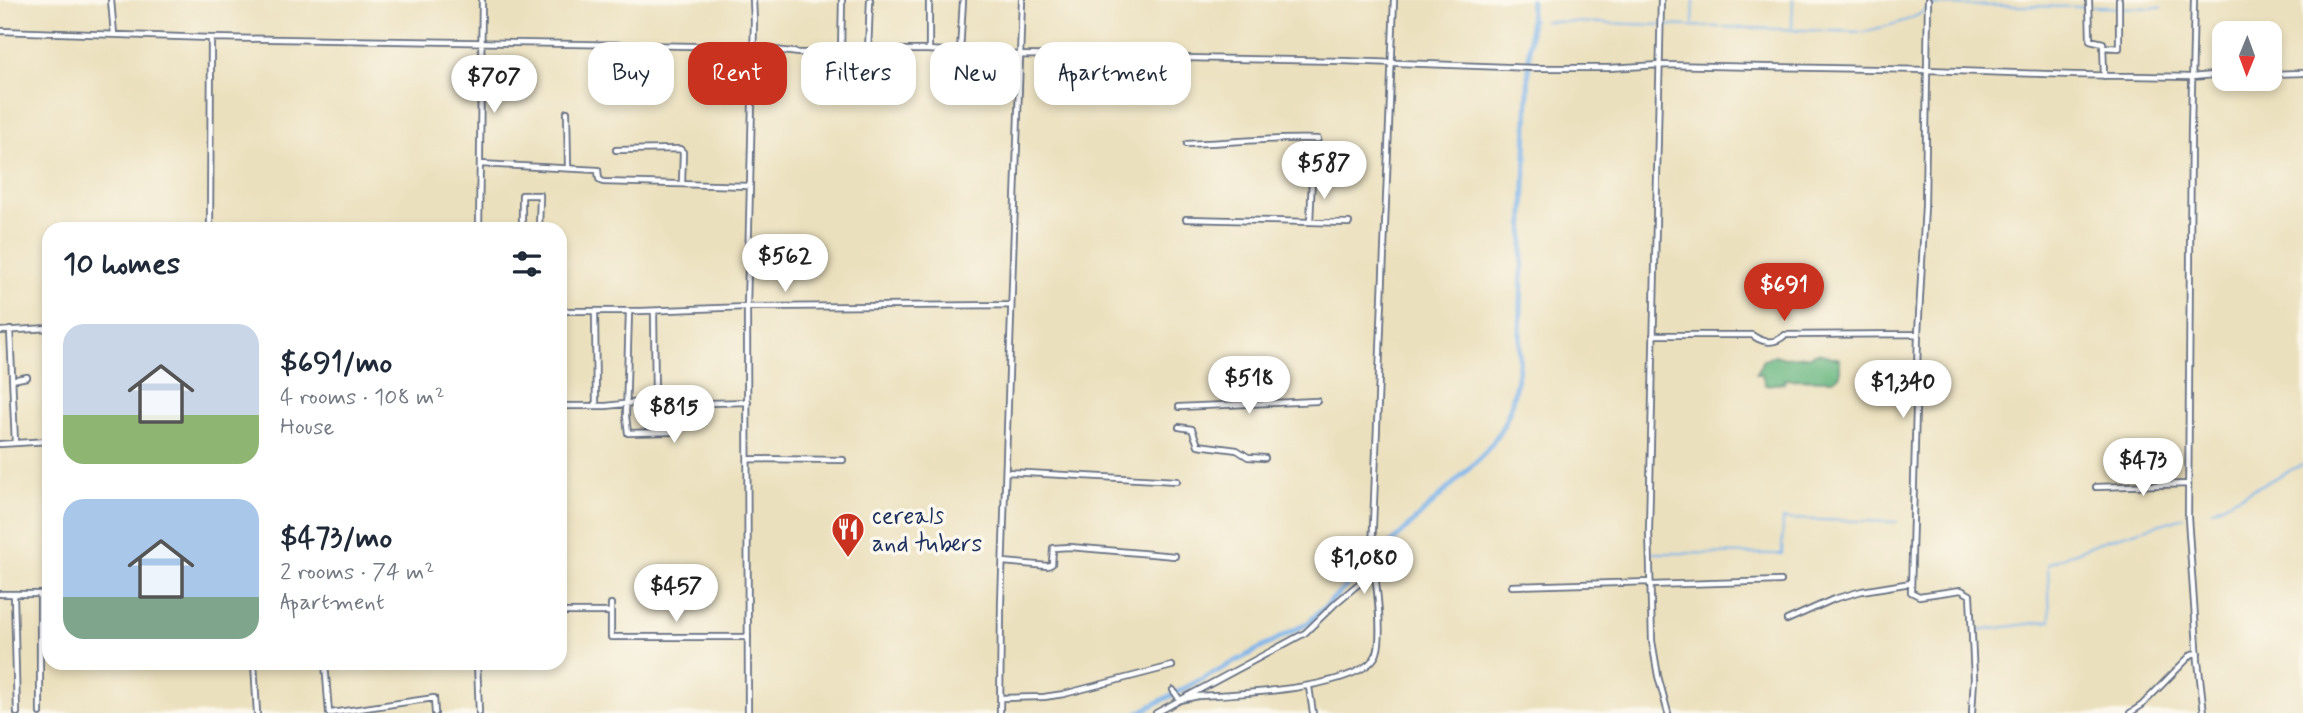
<!DOCTYPE html>
<meta charset="utf-8">
<style>
:root{--surface:#fff;--page:#f2f2f3;--text:#1f2937;--muted:#747a83;--accent:#c8321e}
body{margin:0;font-family:Mynerve,sans-serif;background:var(--page);color:var(--text);height:100vh;display:flex;flex-direction:column;font-size:26px;white-space:nowrap}
*{box-sizing:border-box;margin:0}
p{font-size:23px;color:var(--muted)}
.icon{flex:none;width:38px;height:38px;fill:none;stroke:currentColor;stroke-width:2;stroke-linecap:round;stroke-linejoin:round}
.map{position:relative;flex:1;overflow:hidden}
.panel{position:absolute;left:42px;top:222px;width:525px;height:448px;display:flex;flex-direction:column;background:var(--surface);border-radius:21px;box-shadow:0 4px 10px #0003}
.panel>*{flex:none}
.hud{position:absolute;left:588px;top:42px;width:665px;height:63px;display:flex;gap:14px}
.needle{width:46px;rotate:181deg}
.fabs{position:absolute;left:2212px;top:21px;display:grid;gap:14px}
.fabs a{display:grid;place-items:center;width:70px;height:70px;border-radius:14px;background:var(--surface);box-shadow:0 4px 10px #0003;font-size:35px}
.price{position:absolute;translate:-50% -60px;padding:0 16px;border-radius:24px;background:#fff;color:#222;font-size:23px;line-height:46px;filter:drop-shadow(0 2px 4px #0008)}
.price::after{content:'';position:absolute;left:50%;top:42px;width:21px;height:16px;margin-left:-10px;background:inherit;clip-path:polygon(0 0,100% 0,50% 100%)}
.price.current{background:var(--accent);color:#fff}
ul{padding:0;list-style:none}
li{display:flex;align-items:center;gap:21px;height:175px;padding:0 21px}
li span{display:grid;place-items:center;flex:none;width:196px;height:140px;border-radius:21px;color:#555}
li>.icon{margin-inline-start:auto}
span .icon{width:84px;height:84px;fill:#fffc;stroke-width:1}
li b{font-size:30px}
h2{display:flex;justify-content:space-between;align-items:center;height:84px;padding:0 21px;font-size:30px}
.pill{padding:0 24px;border-radius:21px;background:var(--surface);box-shadow:0 4px 10px #0003;font-size:24px;line-height:63px}
.pill.current{background:var(--accent);color:#fff}
.map>svg:first-child{display:block}
</style>
<div class="map">
<svg width="2303" height="713" viewBox="0 0 2303 713">
<rect width="100%" height="100%" fill="#fbf7ec"/>
<filter id="ink" filterUnits="userSpaceOnUse"><feTurbulence type="fractalNoise" baseFrequency=".0143" numOctaves="2"/><feDisplacementMap in="SourceGraphic" scale="14" xChannelSelector="R" yChannelSelector="G"/><feConvolveMatrix kernelMatrix="1 2 1 2 8 2 1 2 1" color-interpolation-filters="sRGB"/></filter>
<filter id="wash" filterUnits="userSpaceOnUse"><feTurbulence type="fractalNoise" baseFrequency=".00686" numOctaves="4" result="noise"/><feDisplacementMap in="SourceGraphic" scale="28" xChannelSelector="R" yChannelSelector="G"/><feGaussianBlur stdDeviation="1.57" result="paint"/><feColorMatrix in="noise" values="0 0 0 0 0 0 0 0 0 0 0 0 0 0 0 0 0 1.4 0 .05"/><feComposite in="paint" operator="in"/></filter>
<g filter="url(#wash)">
<rect width="100%" height="100%" fill="#ebe0bd"/>
<path fill="#68b67f" stroke="#42726e" stroke-width="2" d="M 1818,353 L 1840,359 L 1840,375 L 1833,380 L 1785,379 L 1784,383 L 1765,385 L 1762,374 L 1756,374 L 1763,360 L 1775,355 L 1785,358 L 1810,356 Z"/>
<g fill="none" stroke-linecap="round" stroke-linejoin="round">
<path stroke="#7bb3ea" stroke-width="2" d="M 1934,5 L 2086,7
M 2092,7 L 2161,8
M 1530,20 L 1534,20
M 1544,21 L 1863,32 C 1889,25 1919,21 1938,0
M 1693,23 L 1694,0
M 1792,27 L 1793,0
M 2212,510 L 2303,464
M 1653,553 L 1782,554 L 1783,519 L 1897,522
M 1976,631 L 2050,621 L 2048,564 L 2097,543 L 2184,517"/>
<path stroke="#7bb3ea" stroke-width="5" d="M 1138,713 L 1308,623 L 1483,455 C 1509,424 1512,407 1519,367 L 1531,0"/>
</g>
</g>
<g filter="url(#ink)">
<g fill="none" stroke-linecap="round" stroke-linejoin="round">
<defs>
<path id="minor" d="M 111,0 L 114,34
M 929,0 L 929,50
M 1661,0 L 1649,531 L 1652,641 L 1658,676 L 1668,713
M 1928,0 L 1925,206 L 1918,334 L 1911,592 L 1919,596 L 1961,590 L 1970,595 L 1974,678 L 1972,713
M 2089,0 L 2090,40 L 2103,43 L 2104,76
M 2194,0 L 2191,129 L 2188,518 L 2198,661 L 2204,713
M 0,31 L 211,38 L 752,47 L 799,53 L 841,53 L 883,50 L 927,50 L 1019,55 L 1343,61 L 1535,68 L 1609,68 L 1660,65 L 1927,70 L 2073,75 L 2192,77 L 2224,74
M 2103,47 L 2119,48 L 2119,0
M 868,51 L 870,0
M 960,52 L 963,0
M 841,53 L 842,0
M 2270,74 L 2303,73
M 567,112 L 568,167
M 1187,144 C 1231,143 1274,137 1318,139
M 616,150 L 680,149 L 683,152 L 682,183
M 480,164 L 598,170 L 599,179 L 603,182 L 749,186
M 1186,219 L 1349,223
M 1310,222 L 1312,179
M 210,229 L 211,38
M 479,229 L 482,0
M 522,229 L 522,195 L 540,195 L 539,229
M 560,311 L 641,311 L 747,307 L 1011,305
M 595,311 L 596,406
M 629,311 L 626,416 L 628,433 L 671,432 L 671,404
M 654,311 L 655,400
M 10,330 L 15,443
M 0,331 L 49,328
M 1653,335 L 1752,335 C 1763,343 1774,345 1785,335 L 1918,334
M 12,380 L 27,377
M 560,406 L 606,406 L 658,400 L 671,404 L 748,402
M 1179,407 L 1317,401
M 1179,427 L 1192,429 L 1198,445 L 1237,450 L 1248,457 L 1265,458
M 0,444 L 49,441
M 748,459 L 843,460
M 1006,472 L 1177,481
M 2096,487 L 2188,484
M 1003,562 L 1048,566 L 1052,564 L 1053,548 L 1070,547 L 1175,556
M 1650,585 L 1781,581
M 1512,586 L 1650,582
M 0,594 L 49,594
M 14,594 L 17,713
M 611,604 L 611,637 L 748,637
M 560,612 L 610,612
M 1787,620 L 1834,599 L 1862,591 L 1911,583
M 254,663 L 257,713
M 325,663 L 329,713
M 477,663 L 479,713
M 1309,687 L 1313,713
M 1173,690 L 1180,700
M 1001,698 L 1044,697 L 1064,694 L 1172,666
M 1180,700 L 1198,696 C 1232,694 1364,690 1377,653 C 1384,633 1375,574 1372,551 L 1394,0
M 40,713 L 40,594
M 331,713 L 434,698 L 435,713
M 748,713 L 747,307 L 754,21 L 753,0
M 1000,713 L 1001,603 L 1022,0
M 1156,713 L 1305,633 L 1337,602 L 1374,571
M 2130,713 L 2142,705 L 2192,654 L 2198,653"/>
</defs>
<use href="#minor" stroke="#646d7f" stroke-width="8"/>
<use href="#minor" stroke="#fff" stroke-width="4.5"/>
</g>
</g>
<defs>
<symbol id="restaurant-pin" viewBox="-11 -11 22 30"><path d="M0 17L-7.5 6A9.5 9.5 0 1 1 7.5 6Z" fill="#c8321e" stroke="#fbf7ec"/><path d="M-5-6h1v4h1v-4h1v4h1v-4h1v5L-1.5 .5V6h-2V.5L-5-1ZM5-6V6H3V1.5H1.5Q1.5-4 5-6Z" fill="#fff"/></symbol>
</defs>
<g fill-rule="evenodd">
<use href="#restaurant-pin" x="829" y="510" width="38" height="52"/>
</g>
<g text-anchor="middle" stroke-width="7" stroke-linejoin="round" paint-order="stroke">
<g font-size="24" fill="#1b2f5e" stroke="#fbf7ec" text-anchor="start">
<text x="872" y="523">cereals<tspan x="872" dy="28">and tubers</tspan></text>
</g>
</g>
</svg>
<div class="fabs">
<a><svg class="needle" viewBox="-14 -14 28 28"><path d="M0-13l5 13h-10z" fill="#e53935"/><path d="M0 13l5-13h-10z" fill="#747a83"/></svg></a>
</div>
<b class="price" style="left:494px;top:115px">$707</b>
<b class="price" style="left:1324px;top:201px">$587</b>
<b class="price" style="left:785px;top:294px">$562</b>
<b class="price current" style="left:1784px;top:323px">$691</b>
<b class="price" style="left:1249px;top:416px">$518</b>
<b class="price" style="left:1903px;top:420px">$1,340</b>
<b class="price" style="left:674px;top:445px">$815</b>
<b class="price" style="left:2143px;top:498px">$473</b>
<b class="price" style="left:1364px;top:596px">$1,080</b>
<b class="price" style="left:676px;top:624px">$457</b>
<div class="hud">
<a class="pill">Buy</a>
<a class="pill current">Rent</a>
<a class="pill">Filters</a>
<a class="pill">New</a>
<a class="pill">Apartment</a>
</div>
<section class="panel">
<h2>10 homes<svg class="icon" aria-label="filters" viewBox="0 0 24 24"><path d="M4 7h16M4 17h16"/><circle cx="9" cy="7" r="2"/><circle cx="15" cy="17" r="2"/></svg></h2>
<ul>
<li><span style="background:linear-gradient(#c9d6e8 65%,#8fb573 0)"><svg class="icon" aria-label="home" viewBox="0 0 24 24"><path d="M3 11l9-7 9 7M6 9v11h12V9"/></svg></span><div><b>$691/mo</b><p>4 rooms · 108 m²</p><p>House</p></div></li>
<li><span style="background:linear-gradient(#a9c7e8 70%,#7fa58c 0)"><svg class="icon" aria-label="home" viewBox="0 0 24 24"><path d="M3 11l9-7 9 7M6 9v11h12V9"/></svg></span><div><b>$473/mo</b><p>2 rooms · 74 m²</p><p>Apartment</p></div></li>
</ul>
</section>
</div>
